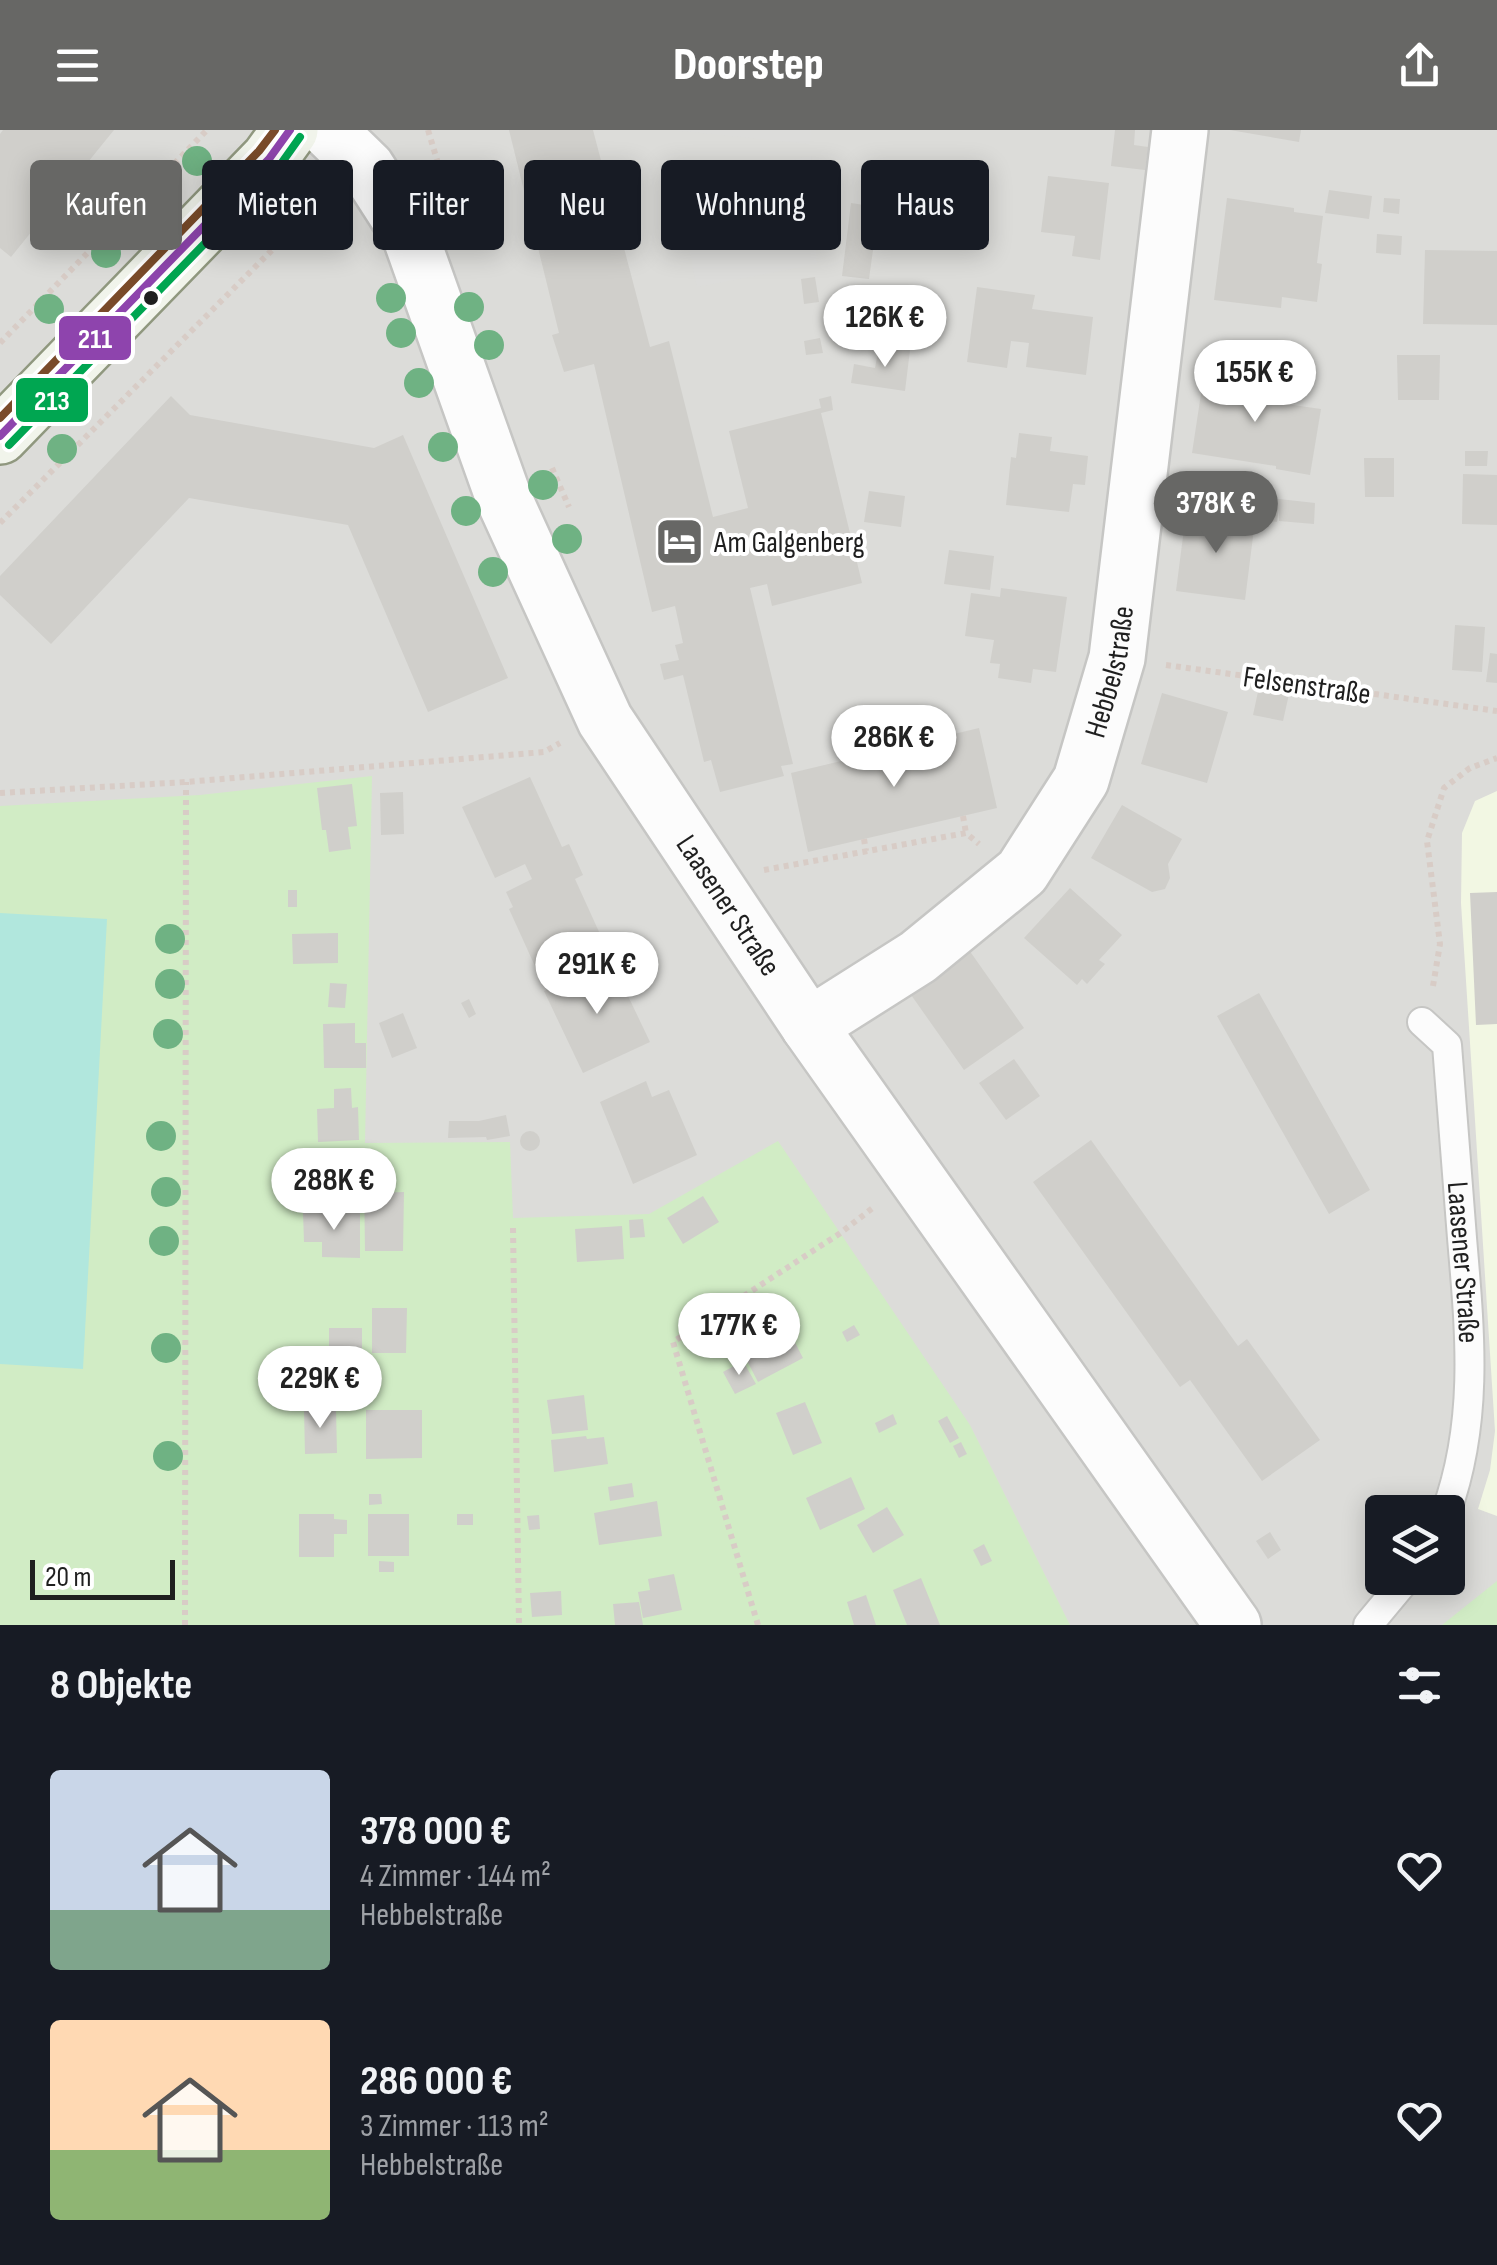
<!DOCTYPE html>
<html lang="de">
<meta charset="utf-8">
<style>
:root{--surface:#171b24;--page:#20242c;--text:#f1f3f6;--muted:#9ea1a6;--accent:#676765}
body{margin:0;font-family:"Sofia Sans Condensed",sans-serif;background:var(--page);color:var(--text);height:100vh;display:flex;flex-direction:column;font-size:38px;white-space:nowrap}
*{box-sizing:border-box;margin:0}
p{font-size:32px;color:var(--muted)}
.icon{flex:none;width:55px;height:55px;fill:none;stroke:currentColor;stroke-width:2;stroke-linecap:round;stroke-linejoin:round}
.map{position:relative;height:1495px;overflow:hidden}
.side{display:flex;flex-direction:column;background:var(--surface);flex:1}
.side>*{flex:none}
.guide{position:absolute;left:30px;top:30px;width:1438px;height:90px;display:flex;gap:20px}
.buttons{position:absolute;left:1365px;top:1365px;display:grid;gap:20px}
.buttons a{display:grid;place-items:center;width:100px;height:100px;border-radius:10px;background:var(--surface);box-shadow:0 5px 25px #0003;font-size:50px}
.scale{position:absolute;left:30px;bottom:25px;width:145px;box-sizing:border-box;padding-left:10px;border:5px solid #1f1f1f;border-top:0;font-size:28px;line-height:35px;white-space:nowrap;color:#1f1f1f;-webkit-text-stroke:8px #fff;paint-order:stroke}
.price{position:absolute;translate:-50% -85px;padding:0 22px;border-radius:35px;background:#fff;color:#222;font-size:32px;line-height:65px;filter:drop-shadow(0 2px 5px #0008)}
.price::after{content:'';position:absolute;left:50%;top:60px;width:30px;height:22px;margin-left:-15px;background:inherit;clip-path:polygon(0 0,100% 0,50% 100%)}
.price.current{background:var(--accent);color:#fff}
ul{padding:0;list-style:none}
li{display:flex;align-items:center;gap:30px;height:250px;padding:0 50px}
li span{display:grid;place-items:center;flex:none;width:280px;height:200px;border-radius:10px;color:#555}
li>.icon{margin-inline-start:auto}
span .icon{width:120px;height:120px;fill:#fffc;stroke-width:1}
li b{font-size:42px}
h2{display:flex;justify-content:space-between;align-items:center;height:120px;padding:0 50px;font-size:42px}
.pill{padding:0 35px;border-radius:10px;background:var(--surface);box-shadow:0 5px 25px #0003;font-size:35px;line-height:90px}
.pill.current{background:var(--accent);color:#fff}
header{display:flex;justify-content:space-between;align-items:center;height:130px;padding:0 50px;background:var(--accent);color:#fff;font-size:45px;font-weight:800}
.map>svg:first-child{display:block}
</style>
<header><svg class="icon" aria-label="menu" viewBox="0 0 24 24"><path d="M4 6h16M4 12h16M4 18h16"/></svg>Doorstep<svg class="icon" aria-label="share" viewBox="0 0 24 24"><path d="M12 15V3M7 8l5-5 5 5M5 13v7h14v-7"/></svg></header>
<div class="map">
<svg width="1497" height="1495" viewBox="0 0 1497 1495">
<rect width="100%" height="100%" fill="#edede8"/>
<path fill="#dcdcd9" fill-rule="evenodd" d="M 0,0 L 1497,0 L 1497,1495 L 0,1495 ZM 1382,1382 L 1448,1382 L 1448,1448 L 1382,1448 Z"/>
<path fill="#f2f7e3" d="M 1497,661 L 1497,1386 L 1478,1379 L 1490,1340 L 1495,1301 L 1461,773 L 1462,703 L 1475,671 Z"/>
<path fill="#d1ecc5" d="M 372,646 L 365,1013 L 510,1012 L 513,1088 L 649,1084 L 778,1011 L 970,1295 L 1070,1495 L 0,1495 L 0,676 L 200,665 Z
M 1497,1451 L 1497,1495 L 1442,1495 Z"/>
<path fill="#b1e7dd" d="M 0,783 L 107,789 L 83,1239 L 0,1234 Z"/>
<path fill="#dcdcda" d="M 672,0 L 811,0 L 810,14 Z
M 811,26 L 817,134 L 697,157 L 675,53 Z"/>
<path fill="#d0cfcb" d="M 3,0 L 114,0 L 11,127 L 0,118 L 0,4 Z
M 509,0 L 593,0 L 650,217 L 669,211 L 713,387 L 748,378 L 729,301 L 821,278 L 819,269 L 831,266 L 833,280 L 821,283 L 862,453 L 772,476 L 767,454 L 750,458 L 793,634 L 781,636 L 784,646 L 720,662 L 711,630 L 704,632 L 683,545 L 664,550 L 660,534 L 679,530 L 675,515 L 683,513 L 675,476 L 652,482 L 594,234 L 564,242 L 552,205 L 559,203 Z
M 1115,0 L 1135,0 L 1134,15 L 1148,17 L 1145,40 L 1111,36 Z
M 1230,0 L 1301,0 L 1299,12 Z
M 1048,46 L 1109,53 L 1100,130 L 1072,126 L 1075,106 L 1041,102 Z
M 1329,60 L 1372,66 L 1369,89 L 1325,83 Z
M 1227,68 L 1294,78 L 1294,82 L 1323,86 L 1317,133 L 1322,134 L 1317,172 L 1282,167 L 1281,178 L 1214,170 Z
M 1384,68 L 1400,69 L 1399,84 L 1383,82 Z
M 851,73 L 890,79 L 886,115 L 874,113 L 869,149 L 842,146 Z
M 1377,104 L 1402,106 L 1401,125 L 1376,123 Z
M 1425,120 L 1497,121 L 1497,195 L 1423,194 Z
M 815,147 L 819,172 L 804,174 L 801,149 Z
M 977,157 L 1035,165 L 1032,179 L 1093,187 L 1086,245 L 1026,237 L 1029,213 L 1011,211 L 1007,238 L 967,232 Z
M 820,208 L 823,223 L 806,225 L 804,211 Z
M 879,216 L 910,220 L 905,261 L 851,253 L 854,234 L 875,238 Z
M 1397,225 L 1440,225 L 1439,270 L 1398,270 Z
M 1204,244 L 1288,257 L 1286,274 L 1321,279 L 1310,345 L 1276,339 L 1276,336 L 1192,323 Z
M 171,266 L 190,285 L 374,318 L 403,305 L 508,548 L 428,582 L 348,395 L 189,368 L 51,514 L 0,465 L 0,446 Z
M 1019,303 L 1052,307 L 1050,321 L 1088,326 L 1085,355 L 1073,354 L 1069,382 L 1006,375 L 1011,327 L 1016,328 Z
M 1465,321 L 1488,321 L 1487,336 L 1465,336 Z
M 1364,328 L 1394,328 L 1394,367 L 1365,367 Z
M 1463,344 L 1497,345 L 1497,395 L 1462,394 Z
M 869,361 L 905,366 L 901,397 L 864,392 Z
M 1242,365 L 1315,373 L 1314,394 L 1279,391 L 1279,378 L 1277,392 L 1239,386 Z
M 1186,383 L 1255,391 L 1245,470 L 1176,461 Z
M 949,420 L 994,426 L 990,460 L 944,454 Z
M 1001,458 L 1067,467 L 1056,542 L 1033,539 L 1031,553 L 998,548 L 1000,534 L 990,533 L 994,510 L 965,506 L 971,463 L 1000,467 Z
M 1455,495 L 1485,497 L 1482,542 L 1452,540 Z
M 1490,523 L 1497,524 L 1497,553 L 1486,552 Z
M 1259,557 L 1289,564 L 1283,591 L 1253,585 Z
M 1162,563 L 1228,582 L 1207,653 L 1141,634 Z
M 979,598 L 997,678 L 808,722 L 791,643 Z
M 530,647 L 562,717 L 569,714 L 583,745 L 575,749 L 605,815 L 539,845 L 509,779 L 513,777 L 506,762 L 532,749 L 525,734 L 495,748 L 462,677 Z
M 352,654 L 357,696 L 348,697 L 351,719 L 329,722 L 326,700 L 322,700 L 317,658 Z
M 403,662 L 404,704 L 381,705 L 380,663 Z
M 1122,675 L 1182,709 L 1168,734 L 1170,748 L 1165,759 L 1152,762 L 1091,728 Z
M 1070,758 L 1122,805 L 1099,830 L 1105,834 L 1087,854 L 1082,849 L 1077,855 L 1024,808 Z
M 288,760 L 297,760 L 297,777 L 288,777 Z
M 1497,762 L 1497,894 L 1476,895 L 1470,763 Z
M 338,803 L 338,833 L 293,834 L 292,804 Z
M 969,820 L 1024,898 L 964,940 L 909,862 Z
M 606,832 L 615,849 L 619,847 L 650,912 L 583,943 L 544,861 Z
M 330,853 L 347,854 L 345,878 L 328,877 Z
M 1259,863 L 1370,1060 L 1329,1084 L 1217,886 Z
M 469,869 L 476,884 L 469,888 L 461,873 Z
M 403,883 L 417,918 L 392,928 L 379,893 Z
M 355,893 L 355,913 L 366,913 L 366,938 L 324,938 L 323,894 Z
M 1014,929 L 1040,966 L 1006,990 L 979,953 Z
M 646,951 L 652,967 L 669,960 L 697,1025 L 633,1054 L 600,972 Z
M 351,958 L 352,978 L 358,977 L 359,1010 L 318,1012 L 317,979 L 334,978 L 334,959 Z
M 506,985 L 510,1006 L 487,1010 L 486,1007 L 448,1008 L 449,991 L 479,991 Z
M520 1011a10 10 0 1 1 20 0a10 10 0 1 1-20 0Z
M 1091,1010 L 1238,1216 L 1247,1209 L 1320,1310 L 1262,1351 L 1190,1250 L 1180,1257 L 1033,1052 Z
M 364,1047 L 376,1048 L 376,1063 L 404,1062 L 403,1121 L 365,1121 Z
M 703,1066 L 719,1092 L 683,1114 L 667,1088 Z
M 303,1082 L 360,1082 L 360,1128 L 322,1127 L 322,1112 L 304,1112 Z
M 643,1089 L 645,1107 L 630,1108 L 629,1090 Z
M 622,1096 L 624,1129 L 577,1132 L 575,1099 Z
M 372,1178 L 407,1178 L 406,1223 L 372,1223 Z
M 786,1195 L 803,1228 L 758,1252 L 741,1219 Z
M 854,1195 L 860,1205 L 847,1212 L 842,1202 Z
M 329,1198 L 362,1198 L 362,1261 L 322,1261 L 322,1216 L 329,1216 Z
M 743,1231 L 756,1254 L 735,1264 L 723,1242 Z
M 584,1265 L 588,1300 L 552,1304 L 547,1270 Z
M 805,1272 L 822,1313 L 793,1325 L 776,1283 Z
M 304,1279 L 336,1279 L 337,1323 L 305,1324 Z
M 366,1280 L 422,1280 L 422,1328 L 366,1329 Z
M 893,1284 L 897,1294 L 879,1303 L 875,1293 Z
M 947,1286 L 959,1308 L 950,1313 L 938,1291 Z
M 586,1306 L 587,1309 L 604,1307 L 608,1334 L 554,1342 L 551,1310 Z
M 961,1312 L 967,1324 L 959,1328 L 953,1316 Z
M 851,1347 L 865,1379 L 820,1400 L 806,1368 Z
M 632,1353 L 634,1367 L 610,1371 L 608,1357 Z
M 369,1364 L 381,1364 L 382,1374 L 369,1375 Z
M 657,1371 L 662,1406 L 599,1415 L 594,1383 Z
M 887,1377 L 904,1405 L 873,1423 L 857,1395 Z
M 299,1384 L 334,1384 L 334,1389 L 347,1390 L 347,1404 L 334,1404 L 334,1427 L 299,1427 Z
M 368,1384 L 409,1384 L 409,1426 L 368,1426 Z
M 457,1384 L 473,1384 L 473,1395 L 457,1395 Z
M 539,1385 L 540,1399 L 529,1400 L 527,1386 Z
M 1270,1402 L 1281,1420 L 1268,1429 L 1256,1411 Z
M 984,1414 L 992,1431 L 981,1436 L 973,1420 Z
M 379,1431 L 394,1432 L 394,1442 L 379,1442 Z
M 674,1444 L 682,1480 L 643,1488 L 638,1462 L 650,1460 L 648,1449 Z
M 921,1448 L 940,1495 L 907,1495 L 893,1460 Z
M 561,1461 L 562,1485 L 532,1487 L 530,1463 Z
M 866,1465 L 876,1495 L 854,1495 L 847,1472 Z
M 639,1472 L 643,1495 L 615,1495 L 613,1474 Z"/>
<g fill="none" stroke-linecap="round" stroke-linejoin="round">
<defs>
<g id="lane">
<path id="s1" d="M 1422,892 L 1447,915 C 1452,979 1457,1043 1462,1108 C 1470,1202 1479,1291 1446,1382"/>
<path d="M 1368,1495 L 1407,1448"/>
</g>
<g id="street">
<path id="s2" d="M 328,0 L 367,38 L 410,105 L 504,369 L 605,590 L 809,896 L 1233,1495"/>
<path id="s3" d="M 809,896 L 918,827 L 1022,742 L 1081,650 L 1117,528 L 1180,0"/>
</g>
<path id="secondary" d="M 0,306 L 269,29 L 290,0"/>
</defs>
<use href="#lane" stroke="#c6c6c4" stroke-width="32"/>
<use href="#street" stroke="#c6c6c4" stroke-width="60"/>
<use href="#secondary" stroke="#90987f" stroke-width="60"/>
<path stroke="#d8ccc6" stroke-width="6" stroke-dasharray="5 5" stroke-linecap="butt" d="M 428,0 L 446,60
M 0,213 L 207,0
M 552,338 L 569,377
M 0,393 L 283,109 C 307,99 329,91 349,111
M 1166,535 L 1497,581
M 0,663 L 186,652 L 544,622 L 560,613
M 963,686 L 966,703
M 864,709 L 866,721
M 764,740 L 966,703 L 979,714
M 1433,856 L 1440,814 L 1427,711 L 1444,658 L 1470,638 L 1497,628
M 513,1098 L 519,1495
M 185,1495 L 186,652
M 758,1495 L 673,1212 L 839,1104 L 874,1077"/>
<use href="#lane" stroke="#fcfcfc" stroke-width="28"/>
<use href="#street" stroke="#fcfcfc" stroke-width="55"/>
<use href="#secondary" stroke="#f1f4eb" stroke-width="55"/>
<defs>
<path id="bus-1" d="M 0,306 L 269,29 L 290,0"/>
<path id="bus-2" d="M 9,315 L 278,38 L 300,7"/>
<path id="bus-3" d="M 0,288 L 259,21 L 275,0"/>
</defs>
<use href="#bus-1" stroke="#fff" stroke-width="15"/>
<use href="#bus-2" stroke="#fff" stroke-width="15"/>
<use href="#bus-3" stroke="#fff" stroke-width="15"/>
<use href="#bus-1" stroke="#8e44ad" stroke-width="8"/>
<use href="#bus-2" stroke="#00a651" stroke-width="8"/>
<use href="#bus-3" stroke="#7a4b2a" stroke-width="8"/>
</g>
<g fill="#6fb283">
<circle cx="197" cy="31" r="15"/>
<circle cx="430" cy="49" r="15"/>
<circle cx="151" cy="77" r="15"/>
<circle cx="274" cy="103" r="15"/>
<circle cx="106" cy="123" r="15"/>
<circle cx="391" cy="168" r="15"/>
<circle cx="469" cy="177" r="15"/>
<circle cx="49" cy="179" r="15"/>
<circle cx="401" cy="203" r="15"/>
<circle cx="489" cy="215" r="15"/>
<circle cx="419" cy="253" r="15"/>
<circle cx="443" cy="317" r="15"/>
<circle cx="62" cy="319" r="15"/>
<circle cx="543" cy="355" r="15"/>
<circle cx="466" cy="381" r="15"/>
<circle cx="567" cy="409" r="15"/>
<circle cx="493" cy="442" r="15"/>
<circle cx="170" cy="809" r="15"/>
<circle cx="170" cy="854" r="15"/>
<circle cx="168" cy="904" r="15"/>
<circle cx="161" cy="1006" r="15"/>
<circle cx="166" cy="1062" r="15"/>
<circle cx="164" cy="1111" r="15"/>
<circle cx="166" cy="1218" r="15"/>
<circle cx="168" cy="1326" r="15"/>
</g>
<defs>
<symbol id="hotel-square" viewBox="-11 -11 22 22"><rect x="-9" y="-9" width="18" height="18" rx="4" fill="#676765" stroke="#fff"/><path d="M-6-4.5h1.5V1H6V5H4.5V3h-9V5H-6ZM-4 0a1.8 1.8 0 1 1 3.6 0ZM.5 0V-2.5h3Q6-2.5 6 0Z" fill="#fff"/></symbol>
</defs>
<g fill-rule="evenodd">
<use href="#hotel-square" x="652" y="384" width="55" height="55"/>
</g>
<circle fill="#1f1f1f" stroke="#fff" stroke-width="4" cx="151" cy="168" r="9"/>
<g text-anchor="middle" stroke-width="8" stroke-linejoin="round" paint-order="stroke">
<g font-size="30" fill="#1f1f1f" stroke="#fff" text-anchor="start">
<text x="714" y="422">Am Galgenberg</text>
</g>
<g font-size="30" fill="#1f1f1f" stroke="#fff">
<text dy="10" stroke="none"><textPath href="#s3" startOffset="485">Hebbelstraße</textPath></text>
<text transform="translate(1307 555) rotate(8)" y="10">Felsenstraße</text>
<text dy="10" stroke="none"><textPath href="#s2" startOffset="880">Laasener Straße</textPath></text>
<text dy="10" stroke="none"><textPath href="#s1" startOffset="252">Laasener Straße</textPath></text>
</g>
</g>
<g stroke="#fff" stroke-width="4">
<rect x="57" y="184" width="76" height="48" rx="10" fill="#8e44ad"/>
<rect x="14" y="246" width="76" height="48" rx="10" fill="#00a651"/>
</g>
<g font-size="28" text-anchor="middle" font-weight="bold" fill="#fff">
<text x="95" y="218">211</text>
<text x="52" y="280">213</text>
</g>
</svg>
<div class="buttons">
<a><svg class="icon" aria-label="layers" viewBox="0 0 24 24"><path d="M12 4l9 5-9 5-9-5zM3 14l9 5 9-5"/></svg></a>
</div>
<div class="scale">20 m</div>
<b class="price" style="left:885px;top:240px">126K €</b>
<b class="price" style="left:1255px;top:295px">155K €</b>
<b class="price current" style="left:1216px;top:426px">378K €</b>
<b class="price" style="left:894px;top:660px">286K €</b>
<b class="price" style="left:597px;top:887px">291K €</b>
<b class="price" style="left:334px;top:1103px">288K €</b>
<b class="price" style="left:739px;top:1248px">177K €</b>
<b class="price" style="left:320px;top:1301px">229K €</b>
<div class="guide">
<a class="pill current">Kaufen</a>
<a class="pill">Mieten</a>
<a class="pill">Filter</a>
<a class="pill">Neu</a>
<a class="pill">Wohnung</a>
<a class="pill">Haus</a>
</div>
</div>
<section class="side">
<h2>8 Objekte<svg class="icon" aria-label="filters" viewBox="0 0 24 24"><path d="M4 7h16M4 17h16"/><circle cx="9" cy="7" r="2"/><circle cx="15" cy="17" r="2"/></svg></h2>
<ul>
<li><span style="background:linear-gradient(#c9d6e8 70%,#7fa58c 0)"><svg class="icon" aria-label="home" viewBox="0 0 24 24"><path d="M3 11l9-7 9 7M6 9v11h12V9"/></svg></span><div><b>378 000 €</b><p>4 Zimmer · 144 m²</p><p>Hebbelstraße</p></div><svg class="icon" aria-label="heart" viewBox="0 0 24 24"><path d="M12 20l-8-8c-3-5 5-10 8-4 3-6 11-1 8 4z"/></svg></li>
<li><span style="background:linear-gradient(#ffd9b3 65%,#8fb573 0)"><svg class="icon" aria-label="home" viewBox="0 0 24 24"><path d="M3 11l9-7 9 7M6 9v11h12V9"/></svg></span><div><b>286 000 €</b><p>3 Zimmer · 113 m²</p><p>Hebbelstraße</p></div><svg class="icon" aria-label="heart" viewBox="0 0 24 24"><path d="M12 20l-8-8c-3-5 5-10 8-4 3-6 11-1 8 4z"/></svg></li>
</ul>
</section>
